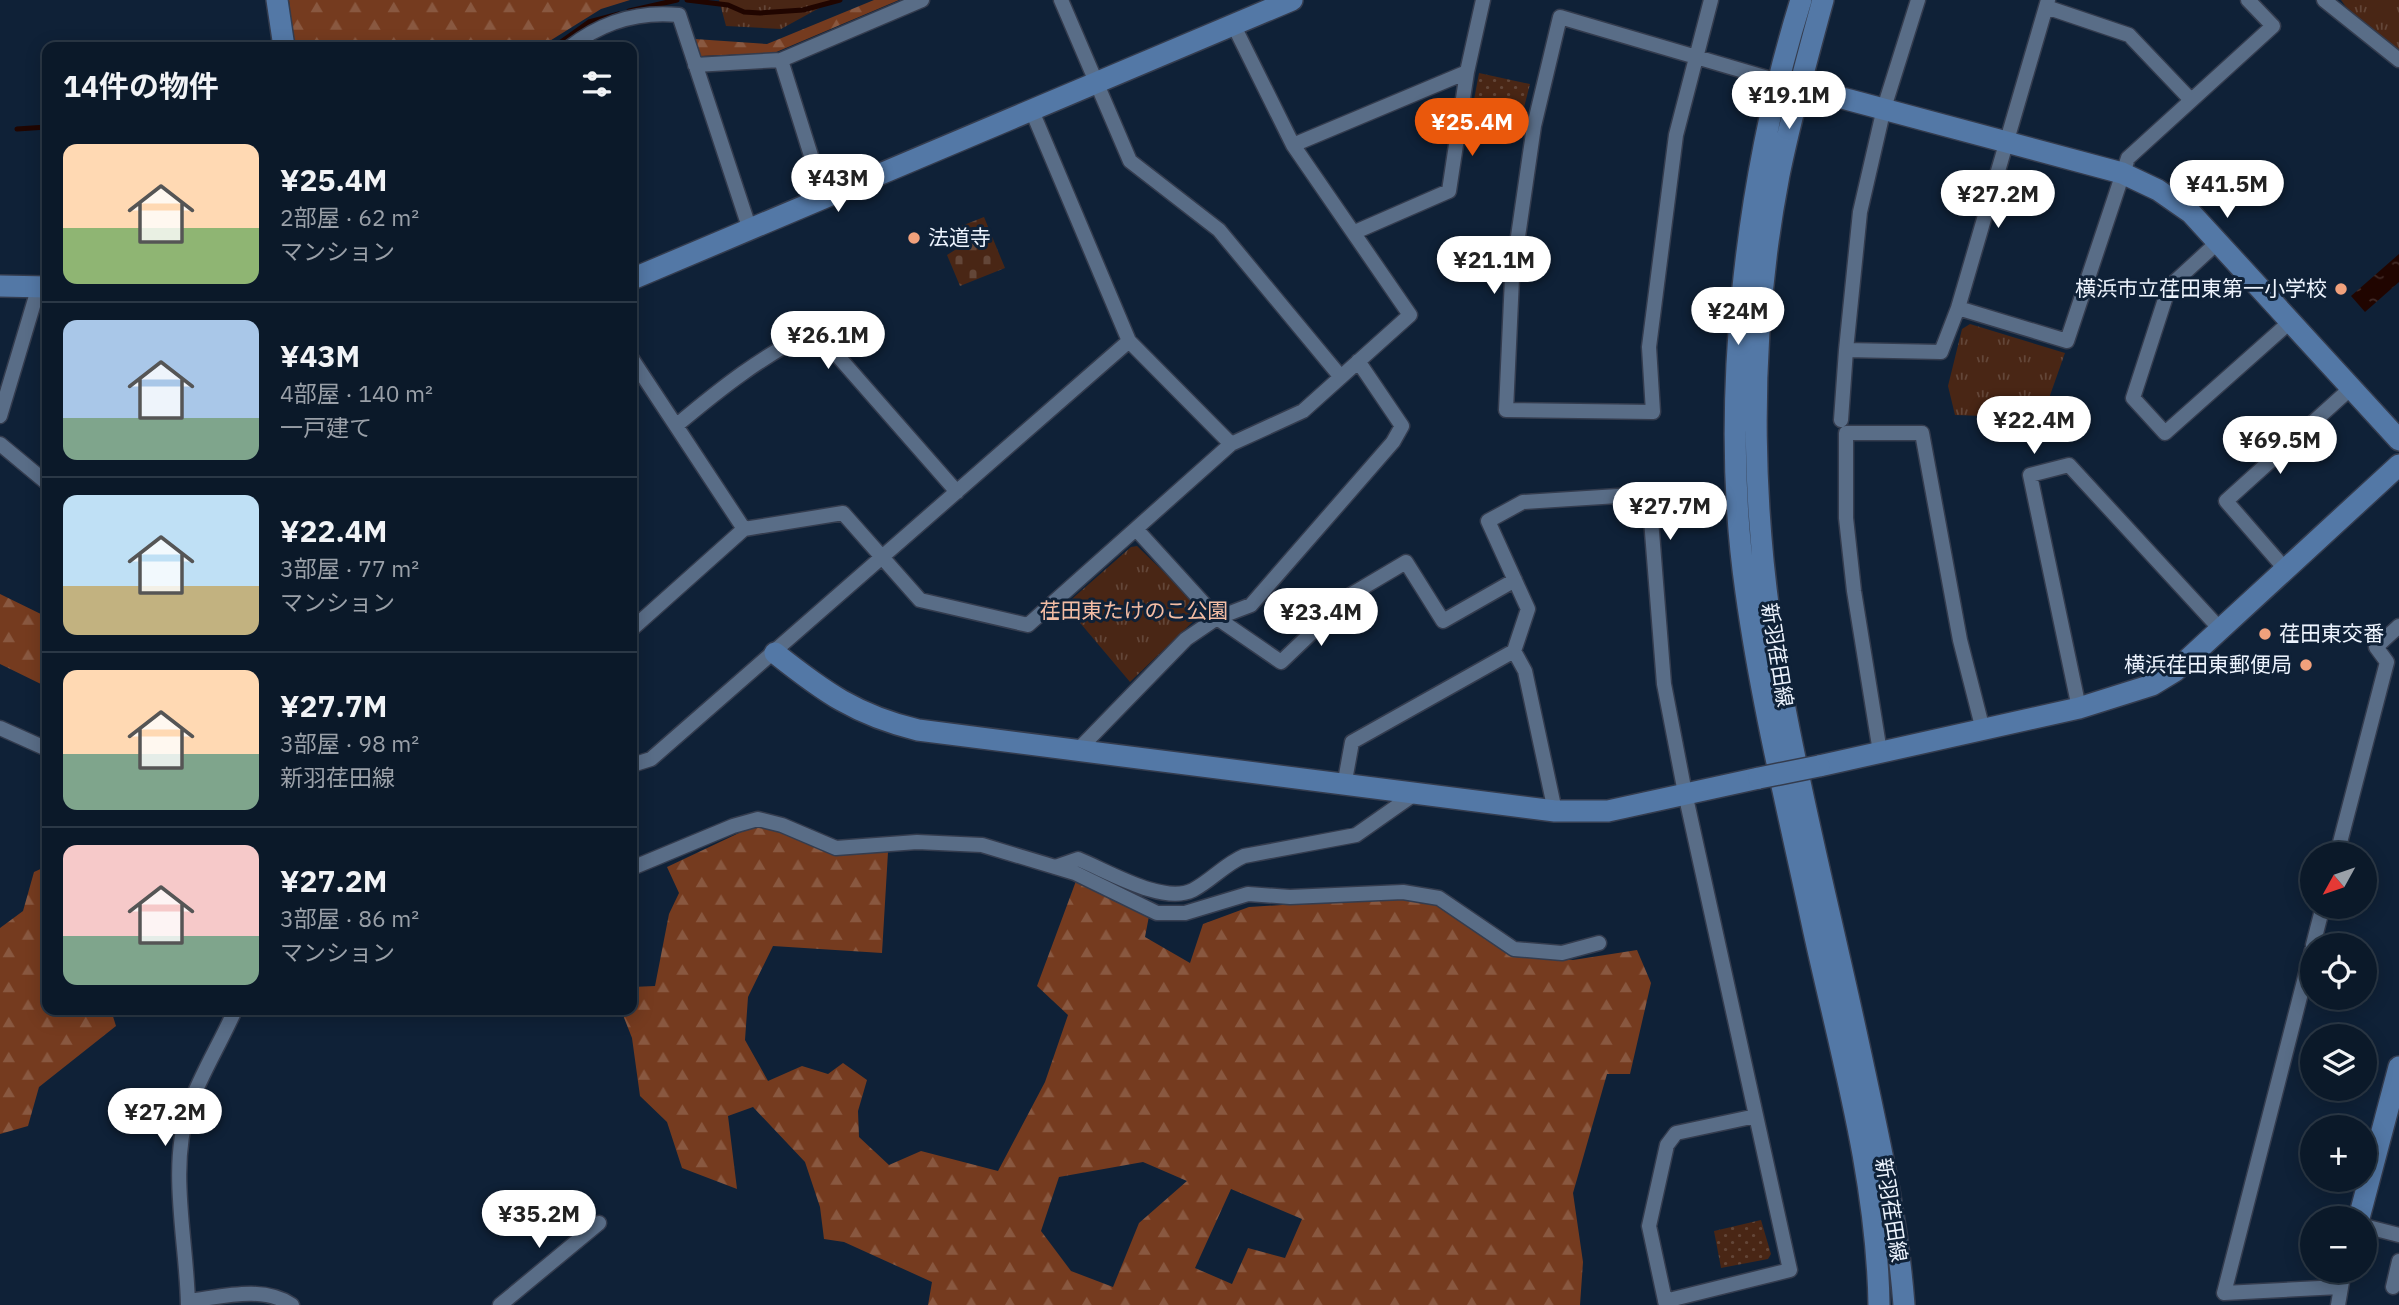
<!DOCTYPE html>
<html lang="ja">
<meta charset="utf-8">
<style>
:root{--surface:#0b1929;--page:#142231;--text:#f1f3f6;--muted:#9aa0a8;--line:#2b3846;--accent:#ea580c}
body{margin:0;font-family:"IBM Plex Sans","Noto Sans JP",sans-serif;background:var(--page);color:var(--text);height:100vh;display:flex;flex-direction:column;font-size:26px;white-space:nowrap}
*{box-sizing:border-box;margin:0}
p{font-size:23px;color:var(--muted)}
.icon{flex:none;width:38px;height:38px;fill:none;stroke:currentColor;stroke-width:2;stroke-linecap:round;stroke-linejoin:round}
.map{position:relative;flex:1;overflow:hidden}
.sheet{position:absolute;left:42px;top:42px;width:595px;height:973px;display:flex;flex-direction:column;background:var(--surface);border-radius:14px;box-shadow:0 4px 18px #0003,0 0 0 2px var(--line)}
.sheet>*{flex:none}
.needle{width:46px;rotate:230deg}
.controls{position:absolute;left:2300px;top:842px;display:grid;gap:14px}
.controls a{display:grid;place-items:center;width:77px;height:77px;border-radius:50%;background:var(--surface);box-shadow:0 4px 18px #0003,0 0 0 2px var(--line);font-size:35px}
.price{position:absolute;translate:-50% -60px;padding:0 16px;border-radius:24px;background:#fff;color:#222;font-size:23px;line-height:46px;filter:drop-shadow(0 2px 4px #0008)}
.price::after{content:'';position:absolute;left:50%;top:42px;width:21px;height:16px;margin-left:-10px;background:inherit;clip-path:polygon(0 0,100% 0,50% 100%)}
.price.on{background:var(--accent);color:#fff}
ul{padding:0;list-style:none}
li{display:flex;align-items:center;gap:21px;height:175px;padding:0 21px}
li+li{border-top:2px solid var(--line)}
li span{display:grid;place-items:center;flex:none;width:196px;height:140px;border-radius:14px;color:#555}
li>.icon{margin-inline-start:auto}
span .icon{width:84px;height:84px;fill:#fffc;stroke-width:1}
li b{font-size:30px}
h2{display:flex;justify-content:space-between;align-items:center;height:84px;padding:0 21px;font-size:30px}
.map>svg:first-child{display:block}
</style>
<div class="map">
<svg width="2399" height="1305" viewBox="0 0 2399 1305">
<defs>
<pattern id="grass-dots" width="8" height="8" patternUnits="userSpaceOnUse" patternTransform="scale(1.75)"><rect width="8" height="8" fill="#492615"/><path d="M2 2h.1M6 6h.1" fill="none" stroke="#634638" stroke-width="1.8" stroke-linecap="round"/></pattern>
<pattern id="forest-firs" width="22" height="20" patternUnits="userSpaceOnUse" patternTransform="scale(1.75)"><rect width="22" height="20" fill="#753b1f"/><path d="M5 1l3.5 6h-7zM16 11l3.5 6h-7z" fill="#895840"/></pattern>
<pattern id="cemetery-stones" width="16" height="16" patternUnits="userSpaceOnUse" patternTransform="scale(1.75)"><rect width="16" height="16" fill="#492615"/><path d="M2 7V4a2 2 0 0 1 4 0v3zM10 15v-3a2 2 0 0 1 4 0v3z" fill="#634638"/></pattern>
<pattern id="park-tufts" width="24" height="20" patternUnits="userSpaceOnUse" patternTransform="scale(1.75)"><rect width="24" height="20" fill="#492615"/><path d="M3 7l-1-3M5 7V3M7 7l1-3M15 17l-1-3M17 17v-4M19 17l1-3" fill="none" stroke="#634638"/></pattern>
<pattern id="water-ripples" width="26" height="14" patternUnits="userSpaceOnUse" patternTransform="scale(1.75)"><rect width="26" height="14" fill="#200500"/><path d="M2 4q2-2 4 0t4 0M15 11q2-2 4 0t4 0" fill="none" stroke="#412a26"/></pattern>
</defs>
<rect width="100%" height="100%" fill="#0f2137"/>
<path fill="url(#grass-dots)" d="M 1479,73 L 1530,84 L 1518,131 L 1470,121 Z
M 1761,1220 L 1771,1254 L 1768,1259 L 1721,1268 L 1714,1231 Z"/>
<path fill="url(#forest-firs)" fill-rule="evenodd" d="M 289,0 L 630,0 L 601,9 L 540,47 L 294,47 Z
M 874,0 L 899,0 L 774,53 L 700,56 L 695,39 L 767,44 Z
M 0,594 L 47,617 L 47,687 L 0,664 Z
M 758,824 L 835,851 L 888,852 L 882,953 L 773,946 L 748,997 L 745,1040 L 768,1081 L 802,1066 L 828,1074 L 843,1063 L 867,1080 L 858,1111 L 859,1137 L 889,1165 L 921,1151 L 998,1171 L 1045,1082 L 1068,1015 L 1037,986 L 1076,881 L 1149,916 L 1145,937 L 1190,963 L 1203,924 L 1249,907 L 1399,898 L 1438,902 L 1515,953 L 1573,960 L 1637,950 L 1651,983 L 1630,1074 L 1607,1074 L 1573,1193 L 1583,1262 L 1580,1305 L 928,1305 L 932,1282 L 844,1242 L 824,1239 L 820,1207 L 805,1162 L 753,1107 L 728,1116 L 737,1189 L 682,1168 L 667,1122 L 640,1096 L 632,1038 L 621,1010 L 632,1010 L 632,987 L 655,986 L 669,914 L 679,893 L 667,867 ZM 1143,1162 L 1187,1181 L 1139,1223 L 1113,1287 L 1071,1271 L 1041,1231 L 1059,1177 ZM 1231,1189 L 1302,1219 L 1285,1258 L 1248,1248 L 1232,1284 L 1195,1268 Z
M 47,866 L 47,1010 L 111,1010 L 116,1026 L 39,1087 L 28,1126 L 0,1134 L 0,928 L 23,911 L 34,872 Z"/>
<path fill="url(#cemetery-stones)" d="M 984,217 L 1005,268 L 960,286 L 947,255 L 958,248 L 951,230 Z"/>
<path fill="url(#park-tufts)" d="M 719,0 L 834,0 L 781,29 L 726,26 Z
M 2341,0 L 2399,0 L 2399,59 L 2359,25 Z
M 1970,324 L 2065,353 L 2042,418 L 1955,415 L 1948,386 L 1962,329 Z
M 1137,546 L 1200,607 L 1202,613 L 1130,682 L 1065,605 L 1131,547 Z"/>
<path fill="url(#water-ripples)" d="M 2399,254 L 2399,282 L 2365,312 L 2351,296 Z"/>
<g fill="none" stroke-linecap="round" stroke-linejoin="round">
<path stroke="#200500" stroke-width="5" d="M 687,0 L 728,5 L 744,12 L 760,13 L 803,10 L 840,0
M 629,11 L 677,0
M 554,47 L 589,22 L 619,14
M 17,129 L 47,127"/>
<defs>
<path id="street" d="M 1061,0 L 1130,161 L 1219,230 L 1340,376
M 1711,0 L 1676,135 L 1649,347 L 1653,412 L 1506,410 L 1512,278 L 1534,126 L 1560,17 L 1778,81
M 1918,0 L 1884,108 L 1860,212 L 1846,350 L 1941,352 L 1958,308 L 2067,341 L 2128,158 L 2273,26 L 2248,0
M 2324,0 L 2399,60
M 2046,7 L 2129,35 L 2191,100
M 570,47 C 602,22 639,11 679,15 L 750,230
M 695,65 L 781,60
M 1293,145 L 1467,72
M 824,197 L 781,60 L 922,0
M 1355,232 L 1449,191 L 1467,72 L 1483,0
M 2218,242 L 2169,287 L 2133,398 L 2165,433 L 2291,321
M 1958,308 L 2048,0
M 1129,341 L 1231,444
M 632,359 L 744,529 L 843,513 L 920,600 L 1028,625 L 1231,444 L 1303,411 L 1410,315 L 1293,145 L 1233,24
M 0,416 L 39,286
M 1841,420 L 1846,350
M 677,425 C 721,388 763,355 815,330 L 957,492
M 0,444 L 47,483
M 1136,529 L 1217,618 L 1281,662 L 1352,594 L 1406,562 L 1443,621 L 1515,580
M 2286,570 L 2226,501 L 2351,388
M 632,629 L 744,529
M 2079,708 L 2030,475 L 2069,465 L 2221,630
M 0,728 L 47,749
M 1078,750 L 1186,639 L 1217,618 L 1251,605 L 1393,442 L 1402,426 L 1358,361
M 1880,752 L 1854,591 L 1846,518 L 1846,433 L 1922,433 L 1960,640 L 1983,730
M 632,765 L 651,759 L 1129,341 L 1032,111
M 1344,786 L 1352,742 L 1514,651
M 1555,811 L 1525,671 L 1514,651 L 1528,609 L 1488,521 L 1523,502 L 1649,494 L 1664,684 L 1685,793 L 1790,1270 L 1665,1301
M 2337,854 L 2387,662 L 2376,647 L 2399,626
M 1055,867 L 1078,859 C 1108,871 1163,905 1193,890 C 1212,880 1225,864 1244,856 L 1356,835 L 1413,795
M 632,868 L 733,826 L 758,819 L 782,825 L 836,848 L 917,842 L 982,845 L 1075,873 L 1157,913 L 1185,913 L 1248,894 L 1290,897 L 1403,892 L 1439,898 L 1514,949 L 1562,953 L 1599,943
M 2313,945 L 2323,906
M 2312,950 L 2224,1293 L 2339,1287
M 2364,1226 L 2399,1235
M 2393,1287 L 2399,1261
M 188,1301 C 222,1297 262,1285 292,1305
M 188,1305 C 187,1242 168,1168 189,1107 C 201,1074 221,1042 235,1010
M 500,1305 L 599,1223
M 1666,1305 L 1649,1226 L 1667,1145 L 1676,1133 L 1756,1116
M 2338,1305 L 2344,1270"/>
<path id="secondary" d="M 277,0 L 284,47
M 1801,0 C 1745,180 1719,405 1746,592 C 1762,707 1790,819 1814,932 C 1841,1055 1877,1178 1879,1305
M 1823,0 C 1807,58 1791,116 1779,175 C 1746,346 1750,527 1783,698 C 1806,822 1838,945 1864,1069 C 1881,1148 1898,1224 1904,1305
M 1786,83 L 2122,173 L 2158,190 L 2191,213 L 2399,440
M 632,279 L 1292,0
M 0,286 L 47,287
M 775,653 C 824,692 856,715 918,730 L 1555,811 L 1608,811 L 1759,778
M 1819,766 L 2079,708 L 2152,685 L 2175,671 L 2399,465
M 2359,1218 L 2399,1067"/>
</defs>
<use href="#street" stroke="#343c4e" stroke-width="17"/>
<use href="#secondary" stroke="#343c4e" stroke-width="24"/>
<use href="#street" stroke="#596d87" stroke-width="14"/>
<use href="#secondary" stroke="#5378a6" stroke-width="21"/>
<defs>
<path id="secondary-bridge" d="M 1759,778 L 1819,766"/>
</defs>
<use href="#secondary-bridge" stroke="#343c4e" stroke-width="24" stroke-linecap="butt"/>
<use href="#secondary-bridge" stroke="#5378a6" stroke-width="21"/>
</g>
<g fill="#f1a17c" stroke="#0f2137" stroke-width="2.5">
<circle cx="914" cy="238" r="7"/>
<circle cx="2341" cy="289" r="7"/>
<circle cx="2265" cy="634" r="7"/>
<circle cx="2306" cy="665" r="7"/>
</g>
<g text-anchor="middle" stroke-width="6" stroke-linejoin="round" paint-order="stroke">
<g font-size="21" fill="#ecf3fd" stroke="#0f2137" text-anchor="start">
<text x="928" y="245">法道寺</text>
<text x="2327" y="296" text-anchor="end">横浜市立荏田東第一小学校</text>
<text x="2279" y="641">荏田東交番</text>
<text x="2292" y="672" text-anchor="end">横浜荏田東郵便局</text>
</g>
<g font-size="21" fill="#f4bda4" stroke="#0f2137">
<text x="1134" y="618">荏田東たけのこ公園</text>
</g>
<g font-size="21" fill="#ecf3fd" stroke="#0f2137">
<text transform="translate(1777 655) rotate(81)" y="7">新羽荏田線</text>
<text transform="translate(1891 1210) rotate(81)" y="7">新羽荏田線</text>
</g>
</g>
</svg>
<div class="controls">
<a><svg class="needle" viewBox="-14 -14 28 28"><path d="M0-13l5 13h-10z" fill="#e53935"/><path d="M0 13l5-13h-10z" fill="#9aa0a8"/></svg></a>
<a><svg class="icon" aria-label="locate" viewBox="0 0 24 24"><circle cx="12" cy="12" r="6"/><path d="M12 2v4M12 18v4M2 12h4M18 12h4"/></svg></a>
<a><svg class="icon" aria-label="layers" viewBox="0 0 24 24"><path d="M12 4l9 5-9 5-9-5zM3 14l9 5 9-5"/></svg></a>
<a>+</a>
<a>−</a>
</div>
<b class="price" style="left:1789px;top:131px">¥19.1M</b>
<b class="price on" style="left:1472px;top:158px">¥25.4M</b>
<b class="price" style="left:838px;top:214px">¥43M</b>
<b class="price" style="left:2227px;top:220px">¥41.5M</b>
<b class="price" style="left:1998px;top:230px">¥27.2M</b>
<b class="price" style="left:1494px;top:296px">¥21.1M</b>
<b class="price" style="left:1738px;top:347px">¥24M</b>
<b class="price" style="left:828px;top:371px">¥26.1M</b>
<b class="price" style="left:2034px;top:456px">¥22.4M</b>
<b class="price" style="left:2280px;top:476px">¥69.5M</b>
<b class="price" style="left:1670px;top:542px">¥27.7M</b>
<b class="price" style="left:1321px;top:648px">¥23.4M</b>
<b class="price" style="left:165px;top:1148px">¥27.2M</b>
<b class="price" style="left:539px;top:1250px">¥35.2M</b>
<section class="sheet">
<h2>14件の物件<svg class="icon" aria-label="filters" viewBox="0 0 24 24"><path d="M4 7h16M4 17h16"/><circle cx="9" cy="7" r="2"/><circle cx="15" cy="17" r="2"/></svg></h2>
<ul>
<li><span style="background:linear-gradient(#ffd9b3 60%,#8fb573 0)"><svg class="icon" aria-label="home" viewBox="0 0 24 24"><path d="M3 11l9-7 9 7M6 9v11h12V9"/></svg></span><div><b>¥25.4M</b><p>2部屋 · 62 m²</p><p>マンション</p></div></li>
<li><span style="background:linear-gradient(#a9c7e8 70%,#7fa58c 0)"><svg class="icon" aria-label="home" viewBox="0 0 24 24"><path d="M3 11l9-7 9 7M6 9v11h12V9"/></svg></span><div><b>¥43M</b><p>4部屋 · 140 m²</p><p>一戸建て</p></div></li>
<li><span style="background:linear-gradient(#bfe0f5 65%,#c2b280 0)"><svg class="icon" aria-label="home" viewBox="0 0 24 24"><path d="M3 11l9-7 9 7M6 9v11h12V9"/></svg></span><div><b>¥22.4M</b><p>3部屋 · 77 m²</p><p>マンション</p></div></li>
<li><span style="background:linear-gradient(#ffd9b3 60%,#7fa58c 0)"><svg class="icon" aria-label="home" viewBox="0 0 24 24"><path d="M3 11l9-7 9 7M6 9v11h12V9"/></svg></span><div><b>¥27.7M</b><p>3部屋 · 98 m²</p><p>新羽荏田線</p></div></li>
<li><span style="background:linear-gradient(#f6c9c9 65%,#7fa58c 0)"><svg class="icon" aria-label="home" viewBox="0 0 24 24"><path d="M3 11l9-7 9 7M6 9v11h12V9"/></svg></span><div><b>¥27.2M</b><p>3部屋 · 86 m²</p><p>マンション</p></div></li>
</ul>
</section>
</div>
